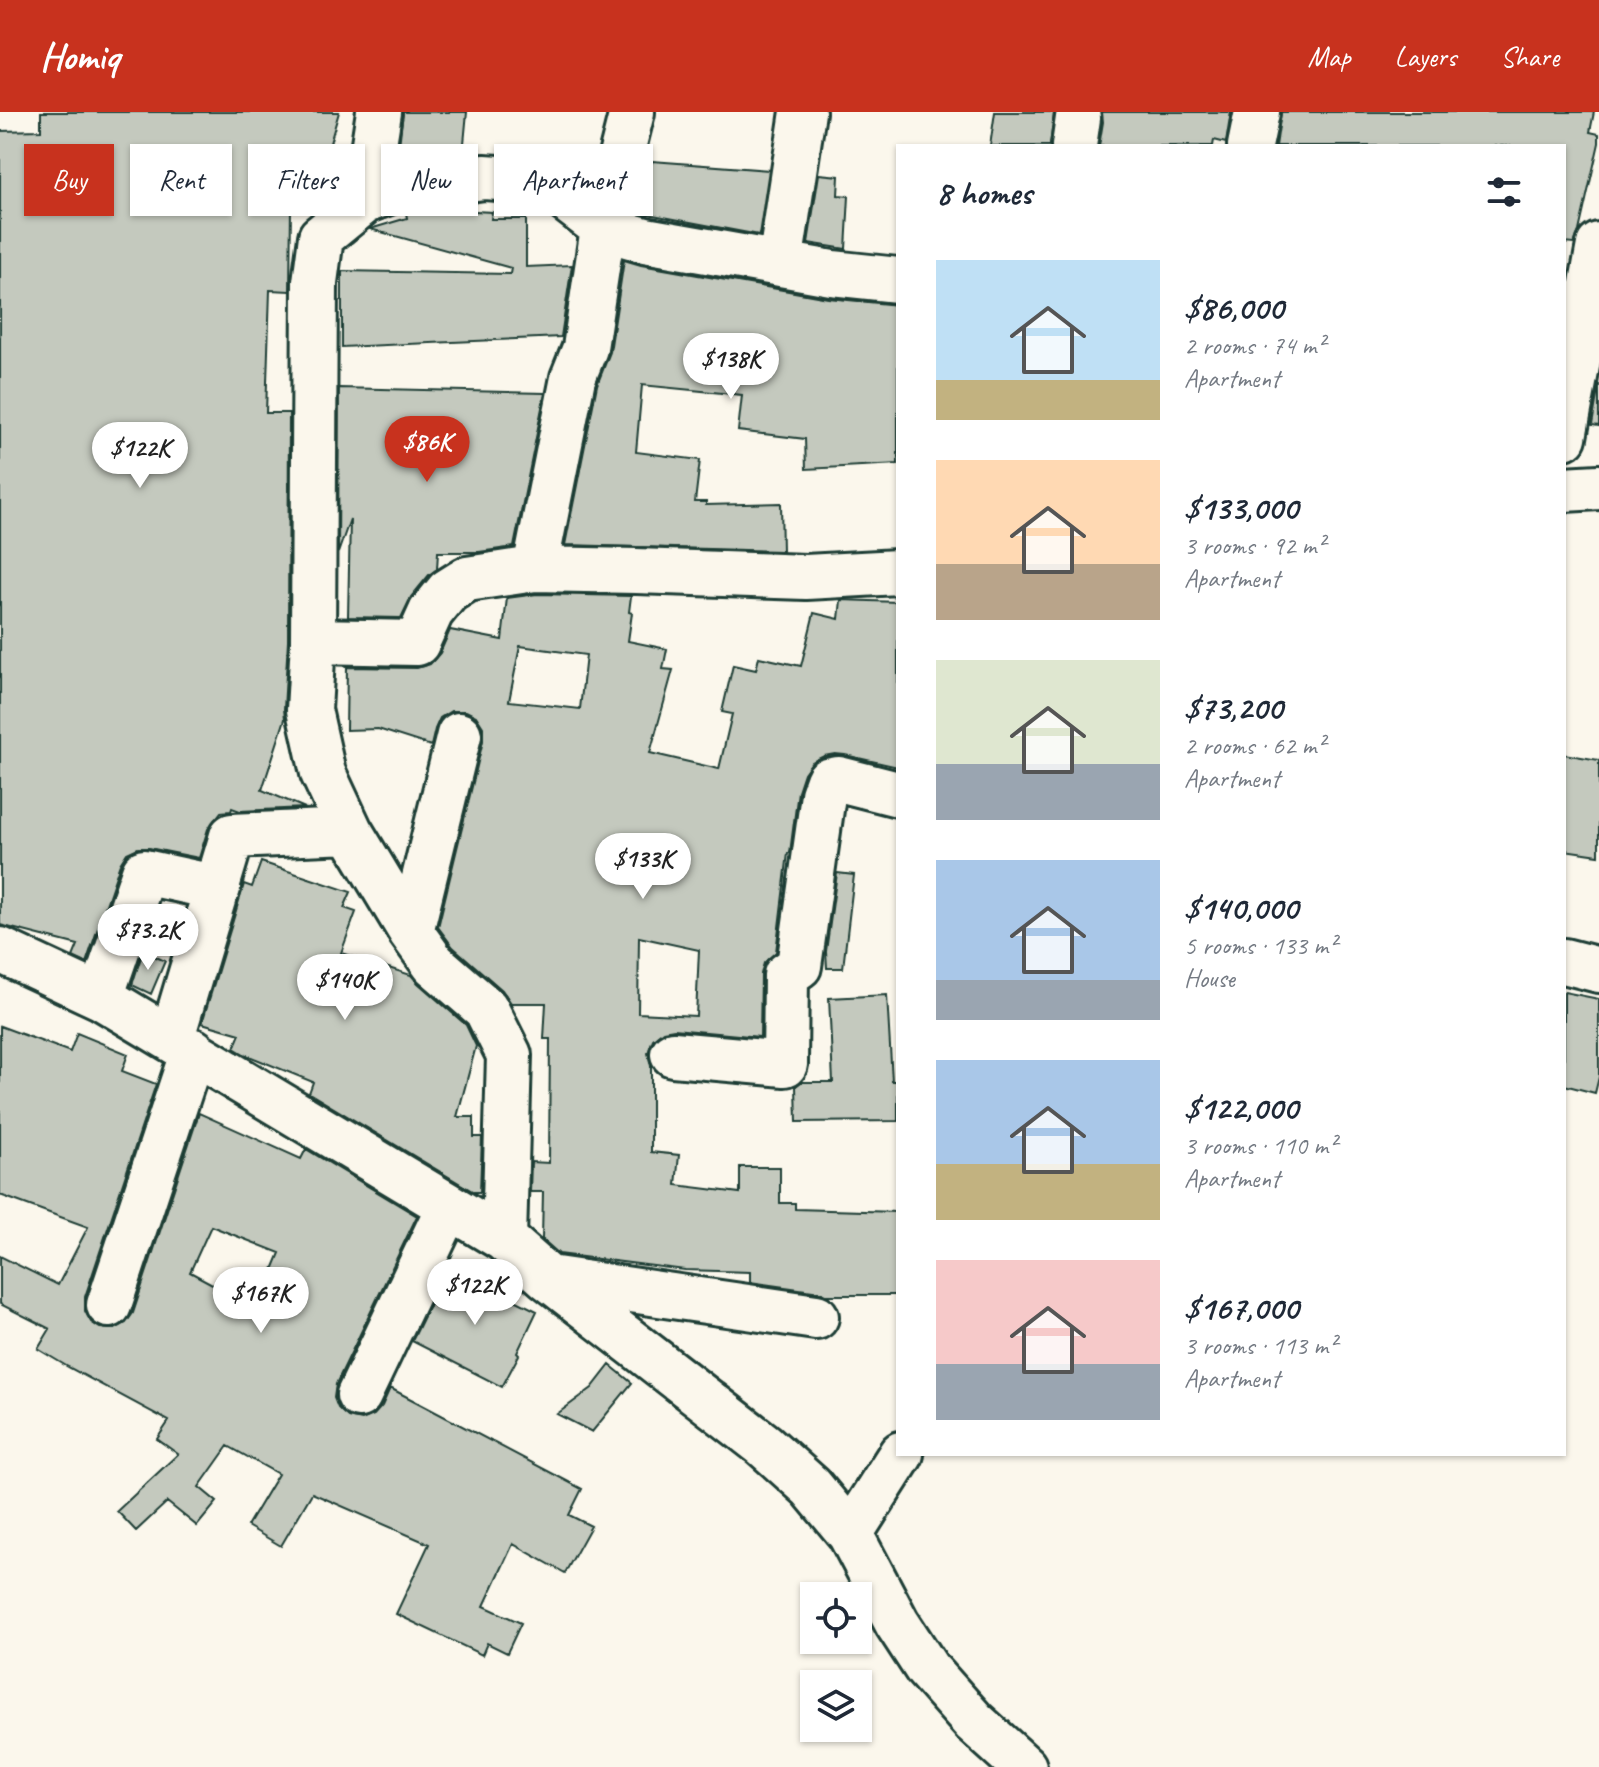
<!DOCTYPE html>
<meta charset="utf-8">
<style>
:root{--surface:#fff;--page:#f6f6f7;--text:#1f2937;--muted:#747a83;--accent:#c8321e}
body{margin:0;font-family:Caveat,sans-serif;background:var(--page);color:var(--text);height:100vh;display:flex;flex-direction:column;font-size:30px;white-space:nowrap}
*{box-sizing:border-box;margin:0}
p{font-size:26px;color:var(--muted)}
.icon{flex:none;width:44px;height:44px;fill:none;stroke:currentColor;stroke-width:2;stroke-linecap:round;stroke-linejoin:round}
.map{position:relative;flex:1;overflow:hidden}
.drawer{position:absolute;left:896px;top:32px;width:670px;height:1312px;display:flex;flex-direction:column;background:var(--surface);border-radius:0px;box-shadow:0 2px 6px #0004}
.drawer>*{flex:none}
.top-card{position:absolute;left:24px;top:32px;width:752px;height:72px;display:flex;gap:16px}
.tools{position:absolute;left:800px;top:1470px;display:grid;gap:16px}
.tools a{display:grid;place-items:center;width:72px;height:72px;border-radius:0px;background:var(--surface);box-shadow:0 2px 6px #0004;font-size:40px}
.price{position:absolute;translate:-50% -68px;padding:0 18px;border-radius:28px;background:#fff;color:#222;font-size:26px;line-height:52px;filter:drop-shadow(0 2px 4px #0008)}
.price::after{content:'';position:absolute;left:50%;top:48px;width:24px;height:18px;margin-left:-12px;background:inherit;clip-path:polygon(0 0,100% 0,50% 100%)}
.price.current{background:var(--accent);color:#fff}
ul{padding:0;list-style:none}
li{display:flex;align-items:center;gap:24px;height:200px;padding:0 40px}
li span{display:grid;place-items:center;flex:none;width:224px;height:160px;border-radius:0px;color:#555}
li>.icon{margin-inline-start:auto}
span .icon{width:96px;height:96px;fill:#fffc;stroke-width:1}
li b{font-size:34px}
h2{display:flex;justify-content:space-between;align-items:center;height:96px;padding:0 40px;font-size:34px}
.tag{padding:0 28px;border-radius:0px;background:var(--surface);box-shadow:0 2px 6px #0004;font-size:28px;line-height:72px}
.tag.current{background:var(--accent);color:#fff}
header{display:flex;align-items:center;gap:48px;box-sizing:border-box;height:112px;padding:0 40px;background:var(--accent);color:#fff}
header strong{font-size:38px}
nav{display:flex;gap:44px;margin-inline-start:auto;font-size:28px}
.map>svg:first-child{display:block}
</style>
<header>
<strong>Homiq</strong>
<nav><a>Map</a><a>Layers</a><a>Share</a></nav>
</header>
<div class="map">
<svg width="1599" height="1655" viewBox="0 0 1599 1655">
<rect width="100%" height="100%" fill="#fbf7ec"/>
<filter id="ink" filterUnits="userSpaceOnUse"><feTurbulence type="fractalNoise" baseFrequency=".0125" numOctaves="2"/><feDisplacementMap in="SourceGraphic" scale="16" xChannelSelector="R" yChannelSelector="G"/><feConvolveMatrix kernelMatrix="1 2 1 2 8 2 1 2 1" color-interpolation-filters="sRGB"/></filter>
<g filter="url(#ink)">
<path fill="#c4c9be" stroke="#1f3d34" stroke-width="2" fill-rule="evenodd" d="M 41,0 L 339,0 L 310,100 L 291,95 L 290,179 L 270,178 L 266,301 L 289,301 L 288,528 L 284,597 L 285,607 L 262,678 L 305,696 L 240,699 L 232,696 L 231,699 L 221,700 L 208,717 L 199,746 L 149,736 L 138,736 L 127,741 L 120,752 L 86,851 L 73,845 L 78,833 L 0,813 L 0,19 L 41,18 Z
M 403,0 L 467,0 L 463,42 L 399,34 Z
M 995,0 L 1054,0 L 1050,34 L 990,34 Z
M 1102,0 L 1231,0 L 1226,31 L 1214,28 L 1213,34 L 1099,34 L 1103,10 Z
M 1281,0 L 1594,0 L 1590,20 L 1599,22 L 1599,31 L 1579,119 L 1574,132 L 1564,131 L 1564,34 L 1276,34 Z
M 652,49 L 769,58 L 759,123 L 637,100 Z
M 819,62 L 839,64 L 838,83 L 849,84 L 846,137 L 808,131 Z
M 456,94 L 456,98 L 492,100 L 491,107 L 526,107 L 526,155 L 572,153 L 561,225 L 342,235 L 342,159 L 510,162 L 511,156 L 370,117 L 407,106 L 406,101 L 407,101 Z
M 624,148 L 641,153 L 828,186 L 898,193 L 898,352 L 806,357 L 805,327 L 738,319 L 742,283 L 642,273 L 636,340 L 700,348 L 695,390 L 706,390 L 706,393 L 781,391 L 782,439 L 565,433 L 597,273 L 610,240 Z
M 1599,272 L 1599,314 L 1592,313 Z
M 339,276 L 545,281 L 514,435 L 479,440 L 438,440 L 437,457 L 429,463 L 411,485 L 401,506 L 348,505 L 350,407 L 338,441 Z
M 537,482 L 631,484 L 629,500 L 632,501 L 628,529 L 667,537 L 663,557 L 673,558 L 650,641 L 719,657 L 732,602 L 722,600 L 733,553 L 756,558 L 759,545 L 801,554 L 814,501 L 839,507 L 841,488 L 898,490 L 898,655 L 845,643 L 835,642 L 824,644 L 812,650 L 804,661 L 798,679 L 790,741 L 788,741 L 776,840 L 764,851 L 761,862 L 760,925 L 674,917 L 663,919 L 653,927 L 648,941 L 651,954 L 651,1040 L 679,1043 L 676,1073 L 740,1081 L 740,1055 L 780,1055 L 780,1091 L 795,1091 L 795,1097 L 898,1100 L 898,1183 L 826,1183 L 820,1180 L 750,1170 L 750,1160 L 685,1158 L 559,1142 L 542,1127 L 543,1080 L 530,1080 L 531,1050 L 549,1051 L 550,927 L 544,927 L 546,891 L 511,891 L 502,878 L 453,835 L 438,815 L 483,629 L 483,615 L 476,604 L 466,599 L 451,599 L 440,606 L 435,617 L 431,634 L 378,617 L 346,618 L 347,555 L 417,556 L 430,552 L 440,541 L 450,518 L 502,528 L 507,486 ZM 520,534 L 586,543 L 580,597 L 509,589 ZM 639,825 L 699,838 L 696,904 L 638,901 Z
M 1564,642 L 1599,648 L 1599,743 L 1564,738 Z
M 261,750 L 351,780 L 344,796 L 356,800 L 341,841 L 411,863 L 418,871 L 466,913 L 476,934 L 457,1005 L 474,1005 L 474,1025 L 482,1025 L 480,1080 L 474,1080 L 309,981 L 313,970 L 244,942 L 234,936 L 240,922 L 202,911 L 244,772 L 252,775 Z
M 837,761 L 854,763 L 843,856 L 827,856 L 826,839 Z
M 143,839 L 165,849 L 151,882 L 132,873 Z
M 1564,880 L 1599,887 L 1599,965 L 1595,981 L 1564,973 Z
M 887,883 L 892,969 L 898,969 L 898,1009 L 797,1010 L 796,974 L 801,970 L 833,970 L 829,886 Z
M 0,914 L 70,940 L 77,921 L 128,942 L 122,959 L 156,972 L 85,1185 L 85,1199 L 91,1210 L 100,1216 L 115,1217 L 126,1211 L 133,1201 L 199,1001 L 301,1047 L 306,1037 L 417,1104 L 336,1272 L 334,1286 L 338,1296 L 348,1305 L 362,1308 L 374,1303 L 382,1294 L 390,1276 L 582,1377 L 569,1403 L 591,1414 L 565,1461 L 513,1432 L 484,1494 L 521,1511 L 507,1541 L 487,1531 L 482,1543 L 396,1502 L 429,1432 L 312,1381 L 281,1434 L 247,1414 L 278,1362 L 228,1334 L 199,1375 L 217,1390 L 197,1414 L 167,1390 L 136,1419 L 117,1399 L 178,1342 L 157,1327 L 169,1309 L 68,1255 L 38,1237 L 50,1217 L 0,1192 L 0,1144 L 58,1173 L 88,1115 L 0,1083 ZM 211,1114 L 280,1141 L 257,1196 L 190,1160 Z
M 448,1155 L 537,1199 L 517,1241 L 519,1243 L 502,1275 L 412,1229 Z
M 610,1253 L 632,1271 L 592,1320 L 557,1302 L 592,1276 Z"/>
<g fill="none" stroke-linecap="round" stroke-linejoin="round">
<defs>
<path id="street" d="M 1074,34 L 1078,6
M 1250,34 L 1257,0
M 365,89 L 379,0
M 780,152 L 803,0
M 1564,325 L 1599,133
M 1564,377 L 1599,375
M 535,457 L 573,266 L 585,236 L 603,116 L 632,0
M 313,529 L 417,531 L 431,500 L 448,479 L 467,467 L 535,457 L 636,459 L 806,465 L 898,460
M 411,820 L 459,623
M 0,838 L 101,885 L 504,1127 L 547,1165 L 764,1333 L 811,1375 L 850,1422 L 897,1511 L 927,1557 L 974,1610 L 1024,1655
M 1564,849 L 1599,858
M 101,885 L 144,760 L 218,776
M 172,925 L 232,724 L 350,719
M 673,942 L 785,952 L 786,863 L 799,854 L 823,683 L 828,669 L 839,667 L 898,682
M 504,1127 L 509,943 L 486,897 L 434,852 L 411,820 L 350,719 L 323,661 L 309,598 L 313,529 L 315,170 L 321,125 L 365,89 L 396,77 L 484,65 L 528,68 L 560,83 L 603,116 L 645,128 L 832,161 L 898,168
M 549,1166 L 816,1205
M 109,1193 L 193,939
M 359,1283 L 449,1094
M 850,1422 L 901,1342"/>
</defs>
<use href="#street" stroke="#1f3d34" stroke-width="50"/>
<use href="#street" stroke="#fbf7ec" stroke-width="44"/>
</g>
</g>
</svg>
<div class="tools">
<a><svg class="icon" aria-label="locate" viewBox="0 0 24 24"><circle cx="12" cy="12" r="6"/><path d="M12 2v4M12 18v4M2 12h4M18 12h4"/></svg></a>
<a><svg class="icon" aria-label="layers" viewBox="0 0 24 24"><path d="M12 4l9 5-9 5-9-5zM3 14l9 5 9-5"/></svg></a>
</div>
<b class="price" style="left:731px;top:289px">$138K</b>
<b class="price current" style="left:427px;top:372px">$86K</b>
<b class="price" style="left:140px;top:378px">$122K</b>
<b class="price" style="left:643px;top:789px">$133K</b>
<b class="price" style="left:148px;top:860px">$73.2K</b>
<b class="price" style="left:345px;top:910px">$140K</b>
<b class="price" style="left:475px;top:1215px">$122K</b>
<b class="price" style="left:261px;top:1223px">$167K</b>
<div class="top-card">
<a class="tag current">Buy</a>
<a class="tag">Rent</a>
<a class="tag">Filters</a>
<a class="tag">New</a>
<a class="tag">Apartment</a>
</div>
<section class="drawer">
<h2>8 homes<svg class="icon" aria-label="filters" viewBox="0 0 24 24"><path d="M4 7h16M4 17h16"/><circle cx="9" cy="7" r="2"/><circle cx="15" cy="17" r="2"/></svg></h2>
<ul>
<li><span style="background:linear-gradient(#bfe0f5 75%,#c2b280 0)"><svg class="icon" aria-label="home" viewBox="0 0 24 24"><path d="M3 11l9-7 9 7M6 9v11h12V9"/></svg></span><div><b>$86,000</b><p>2 rooms · 74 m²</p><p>Apartment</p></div></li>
<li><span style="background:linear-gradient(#ffd9b3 65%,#b9a48a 0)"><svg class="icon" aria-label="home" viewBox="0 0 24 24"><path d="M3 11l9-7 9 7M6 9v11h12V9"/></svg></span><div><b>$133,000</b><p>3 rooms · 92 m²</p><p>Apartment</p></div></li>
<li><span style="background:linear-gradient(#dfe7d0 65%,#9aa5b1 0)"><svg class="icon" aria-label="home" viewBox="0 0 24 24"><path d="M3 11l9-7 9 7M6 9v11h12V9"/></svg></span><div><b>$73,200</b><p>2 rooms · 62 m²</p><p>Apartment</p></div></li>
<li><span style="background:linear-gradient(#a9c7e8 75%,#9aa5b1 0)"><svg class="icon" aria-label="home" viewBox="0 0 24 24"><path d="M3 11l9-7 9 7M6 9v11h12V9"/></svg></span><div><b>$140,000</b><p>5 rooms · 133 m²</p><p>House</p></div></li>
<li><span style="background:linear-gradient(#a9c7e8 65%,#c2b280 0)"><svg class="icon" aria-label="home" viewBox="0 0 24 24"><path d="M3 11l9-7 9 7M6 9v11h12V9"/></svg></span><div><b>$122,000</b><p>3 rooms · 110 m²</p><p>Apartment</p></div></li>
<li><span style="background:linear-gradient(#f6c9c9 65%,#9aa5b1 0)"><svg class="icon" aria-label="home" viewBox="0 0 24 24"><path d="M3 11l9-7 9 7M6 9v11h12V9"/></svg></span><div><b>$167,000</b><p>3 rooms · 113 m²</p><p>Apartment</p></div></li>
</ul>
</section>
</div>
